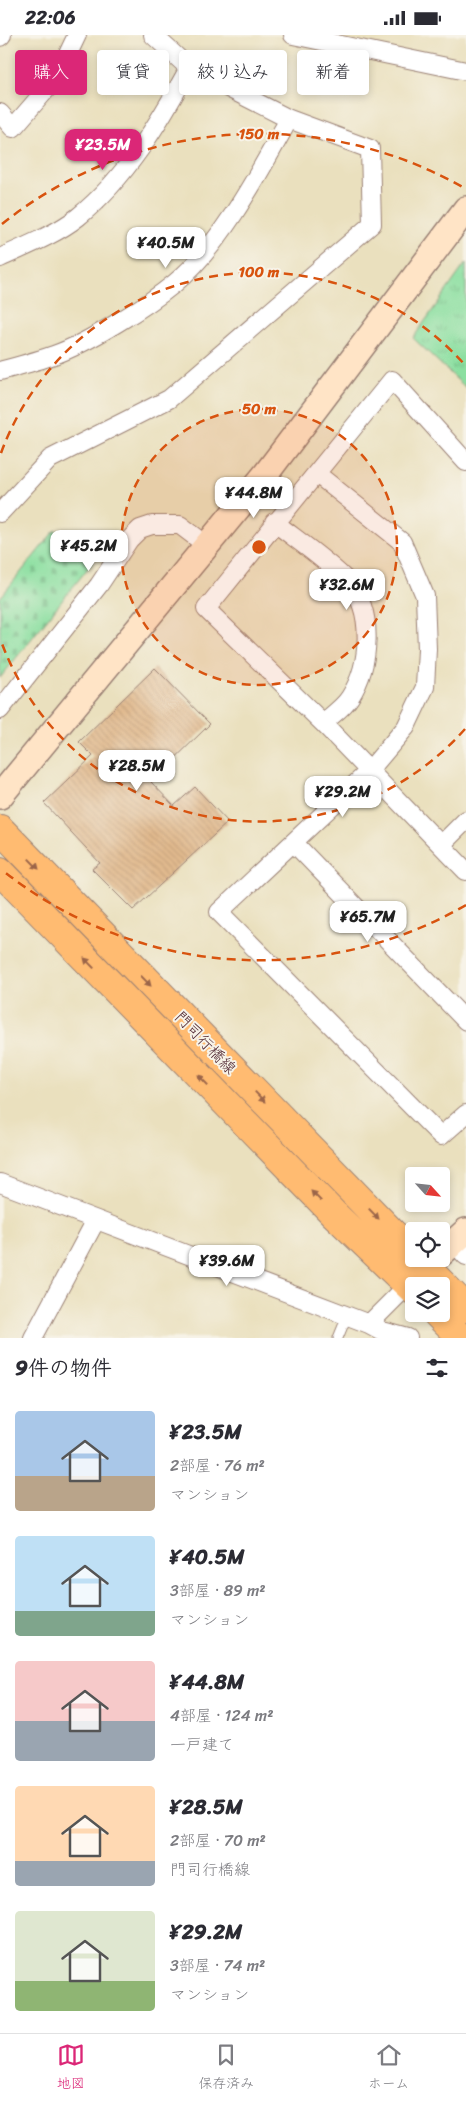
<!DOCTYPE html>
<html lang="ja">
<meta charset="utf-8">
<style>
:root{--surface:#fff;--page:#f2f2f3;--text:#2b2b33;--muted:#7c7c81;--line:#e1e1e2;--accent:#db2777}
body{margin:0;font-family:Sriracha,"Klee One",sans-serif;background:var(--page);color:var(--text);height:100vh;display:flex;flex-direction:column;font-size:19px;white-space:nowrap}
*{box-sizing:border-box;margin:0}
p{font-size:16px;color:var(--muted)}
.icon{flex:none;width:28px;height:28px;fill:none;stroke:currentColor;stroke-width:2;stroke-linecap:round;stroke-linejoin:round}
.map{position:relative;height:1303px;overflow:hidden}
.details{display:flex;flex-direction:column;background:var(--surface);flex:1}
.details>*{flex:none}
.top-card{position:absolute;left:15px;top:15px;width:436px;height:45px;display:flex;gap:10px}
.needle{width:32px;rotate:117deg}
.tools{position:absolute;left:405px;top:1132px;display:grid;gap:10px}
.tools a{display:grid;place-items:center;width:45px;height:45px;border-radius:5px;background:var(--surface);box-shadow:0 2px 8px #0003;font-size:25px}
.price{position:absolute;translate:-50% -42px;padding:0 11px;border-radius:10px;background:#fff;color:#222;font-size:16px;line-height:32px;filter:drop-shadow(0 1px 2px #0008)}
.price::after{content:'';position:absolute;left:50%;top:30px;width:15px;height:11px;margin-left:-8px;background:inherit;clip-path:polygon(0 0,100% 0,50% 100%)}
.price.selected{background:var(--accent);color:#fff}
ul{padding:0;list-style:none}
li{display:flex;align-items:center;gap:15px;height:125px;padding:0 15px}
li span{display:grid;place-items:center;flex:none;width:140px;height:100px;border-radius:5px;color:#555}
li>.icon{margin-inline-start:auto}
span .icon{width:60px;height:60px;fill:#fffc;stroke-width:1}
li b{font-size:21px}
h2{display:flex;justify-content:space-between;align-items:center;height:60px;padding:0 15px;font-size:21px}
.pill{padding:0 18px;border-radius:5px;background:var(--surface);box-shadow:0 2px 8px #0003;font-size:18px;line-height:45px}
.pill.selected{background:var(--accent);color:#fff}
.status{display:flex;justify-content:space-between;align-items:center;height:35px;padding:0 25px;background:var(--surface);direction:ltr}
.status svg{height:14px;fill:currentColor}
.tab-bar{display:flex;justify-content:space-around;align-items:center;height:70px;border-top:1px solid var(--line);background:var(--surface);font-size:14px;color:var(--muted)}
.tab-bar a{display:grid;justify-items:center;gap:2px}
.tab-bar .selected{color:var(--accent)}
.map>svg:first-child{display:block}
</style>
<div class="status"><b>22:06</b><svg viewBox="0 0 49 12"><path d="M0 12V9h3v3zM5 12V6h3v6zM10 12V3h3v9zM15 12V0h3v12zM26 1h20v11H26zM47 4h2v5h-2z"/></svg></div>
<div class="map">
<svg width="466" height="1303" viewBox="0 0 466 1303">
<defs>
<pattern id="grass-tufts" width="24" height="20" patternUnits="userSpaceOnUse" patternTransform="scale(1.25)"><rect width="24" height="20" fill="#8bdfa0"/><path d="M3 7l-1-3M5 7V3M7 7l1-3M15 17l-1-3M17 17v-4M19 17l1-3" fill="none" stroke="#79bf8a"/></pattern>
<pattern id="cemetery-stones" width="16" height="16" patternUnits="userSpaceOnUse" patternTransform="scale(1.25)"><rect width="16" height="16" fill="#8bdfa0"/><path d="M2 7V4a2 2 0 0 1 4 0v3zM10 15v-3a2 2 0 0 1 4 0v3z" fill="#79bf8a"/></pattern>
<pattern id="building-back-hatch" width="6" height="6" patternUnits="userSpaceOnUse" patternTransform="scale(1.25)"><rect width="6" height="6" fill="#e1ba8e"/><path d="M-1 5l2 2M0 0l6 6M5-1l2 2" fill="none" stroke="#c39f7b"/></pattern>
</defs>
<rect width="100%" height="100%" fill="#f7f3e8"/>
<filter id="ink" filterUnits="userSpaceOnUse"><feTurbulence type="fractalNoise" baseFrequency=".02" numOctaves="2"/><feDisplacementMap in="SourceGraphic" scale="10" xChannelSelector="R" yChannelSelector="G"/><feConvolveMatrix kernelMatrix="1 2 1 2 8 2 1 2 1" color-interpolation-filters="sRGB"/></filter>
<filter id="wash" filterUnits="userSpaceOnUse"><feTurbulence type="fractalNoise" baseFrequency=".0096" numOctaves="4" result="noise"/><feDisplacementMap in="SourceGraphic" scale="20" xChannelSelector="R" yChannelSelector="G"/><feGaussianBlur stdDeviation="1.12" result="paint"/><feColorMatrix in="noise" values="0 0 0 0 0 0 0 0 0 0 0 0 0 0 0 0 0 1.4 0 .05"/><feComposite in="paint" operator="in"/></filter>
<g filter="url(#wash)">
<rect width="100%" height="100%" fill="#eae0be"/>
<path fill="url(#grass-tufts)" stroke="#6a7f66" d="M 466,228 L 466,353 L 413,303 Z"/>
<path fill="url(#cemetery-stones)" stroke="#6a7f66" d="M 55,495 L 93,527 L 0,643 L 0,563 Z"/>
<g id="blocks">
<path fill="url(#building-back-hatch)" d="M 155,633 L 210,689 L 151,747 L 174,771 L 195,752 L 228,787 L 133,875 L 92,834 L 100,828 L 44,768 L 93,721 L 79,707 Z"/>
</g>
</g>
<g filter="url(#ink)">
<use href="#blocks" fill-opacity="0" stroke="#9a8074" stroke-width="1"/>
<g fill="none" stroke-linecap="round" stroke-linejoin="round">
<defs>
<path id="lane" d="M 338,1303 L 347,1281"/>
<path id="street" d="M 293,0 L 466,36
M 0,2 L 2,0
M 0,78 L 13,93 L 57,42 L 77,0
M 0,223 C 26,211 55,200 78,182 C 126,143 159,88 189,33
M 0,336 C 18,331 37,326 54,320 C 88,308 147,271 175,248 C 222,209 259,138 289,84
M 466,427 L 392,345 L 206,574 L 323,688 L 466,836
M 317,439 L 402,507 L 425,561 L 427,614 L 425,652 L 406,692 L 368,737 L 219,877 L 441,1101 L 466,1079
M 0,478 L 50,424 L 169,364 L 372,189 L 370,114 L 289,84 L 189,33 L 153,0
M 274,487 C 297,505 328,526 348,547 C 375,576 370,631 350,662 C 344,672 332,680 323,688
M 0,675 L 99,550 L 129,505 L 140,494 L 152,490 L 180,490 L 205,509
M 294,808 L 466,986
M 441,810 L 466,785
M 0,1148 L 369,1289 L 382,1296 L 408,1303
M 454,1208 L 466,1221
M 369,1289 L 415,1243
M 33,1303 L 96,1185"/>
<path id="secondary" d="M 0,761 L 265,440 L 466,174
M 441,1219 L 466,1196"/>
<path id="primary" d="M 0,794 L 414,1220
M 0,836 L 334,1179 L 414,1256
M 418,1224 L 466,1273
M 437,1279 L 461,1303"/>
</defs>
<use href="#lane" stroke="#9a8074" stroke-width="11"/>
<use href="#street" stroke="#9a8074" stroke-width="20"/>
<use href="#secondary" stroke="#9a8074" stroke-width="28"/>
<use href="#primary" stroke="#9a8074" stroke-width="30"/>
<use href="#lane" stroke="#fff" stroke-width="9"/>
<use href="#street" stroke="#fff" stroke-width="18"/>
<use href="#secondary" stroke="#ffe4c6" stroke-width="25"/>
<use href="#primary" stroke="#ffbb71" stroke-width="28"/>
</g>
<defs><path id="oneway-solid" d="M-6-.8H1V-3.2L6.5 0L1 3.2V.8H-6Z" transform="scale(1.25)"/></defs>
<g fill="#9b654a">
<use href="#oneway-solid" transform="translate(34 829) rotate(46)"/>
<use href="#oneway-solid" transform="translate(89 928) rotate(-134)"/>
<use href="#oneway-solid" transform="translate(146 946) rotate(46)"/>
<use href="#oneway-solid" transform="translate(203 1045) rotate(-134)"/>
<use href="#oneway-solid" transform="translate(260 1062) rotate(46)"/>
<use href="#oneway-solid" transform="translate(316 1161) rotate(-134)"/>
<use href="#oneway-solid" transform="translate(374 1179) rotate(46)"/>
</g>
</g>
<circle cx="259" cy="512" r="138" fill="#d8530f" fill-opacity=".12"/>
<g fill="none" stroke="#d8530f" stroke-width="2.5" stroke-dasharray="9 6">
<circle cx="259" cy="512" r="138"/>
<path d="M465 694A275 275 0 0 1 1 606M1 418A275 275 0 0 1 465 330"/>
<path d="M466 870A413 413 0 0 1 2 835M2 189A413 413 0 0 1 466 154"/>
</g>
<g text-anchor="middle" stroke-width="4" stroke-linejoin="round" paint-order="stroke">
<g font-size="16" fill="#4a1f2b" stroke="#f7f3e8">
<text transform="translate(206 1007) rotate(46)" y="6">門司行橋線</text>
</g>
</g>
<circle cx="259" cy="512" r="8" fill="#d8530f" stroke="#f7f3e8" stroke-width="2.5"/>
<g font-size="15" text-anchor="middle" font-weight="bold" fill="#d8530f" stroke="#f7f3e8" stroke-width="4" stroke-linejoin="round" paint-order="stroke">
<text x="259" y="104">150 m</text>
<text x="259" y="242">100 m</text>
<text x="259" y="379">50 m</text>
</g>
</svg>
<div class="tools">
<a><svg class="needle" viewBox="-14 -14 28 28"><path d="M0-13l5 13h-10z" fill="#e53935"/><path d="M0 13l5-13h-10z" fill="#7c7c81"/></svg></a>
<a><svg class="icon" aria-label="locate" viewBox="0 0 24 24"><circle cx="12" cy="12" r="6"/><path d="M12 2v4M12 18v4M2 12h4M18 12h4"/></svg></a>
<a><svg class="icon" aria-label="layers" viewBox="0 0 24 24"><path d="M12 4l9 5-9 5-9-5zM3 14l9 5 9-5"/></svg></a>
</div>
<b class="price selected" style="left:103px;top:136px">¥23.5M</b>
<b class="price" style="left:166px;top:234px">¥40.5M</b>
<b class="price" style="left:254px;top:484px">¥44.8M</b>
<b class="price" style="left:89px;top:537px">¥45.2M</b>
<b class="price" style="left:347px;top:576px">¥32.6M</b>
<b class="price" style="left:137px;top:757px">¥28.5M</b>
<b class="price" style="left:343px;top:783px">¥29.2M</b>
<b class="price" style="left:368px;top:908px">¥65.7M</b>
<b class="price" style="left:227px;top:1252px">¥39.6M</b>
<div class="top-card">
<a class="pill selected">購入</a>
<a class="pill">賃貸</a>
<a class="pill">絞り込み</a>
<a class="pill">新着</a>
</div>
</div>
<section class="details">
<h2>9件の物件<svg class="icon" aria-label="filters" viewBox="0 0 24 24"><path d="M4 7h16M4 17h16"/><circle cx="9" cy="7" r="2"/><circle cx="15" cy="17" r="2"/></svg></h2>
<ul>
<li><span style="background:linear-gradient(#a9c7e8 65%,#b9a48a 0)"><svg class="icon" aria-label="home" viewBox="0 0 24 24"><path d="M3 11l9-7 9 7M6 9v11h12V9"/></svg></span><div><b>¥23.5M</b><p>2部屋 · 76 m²</p><p>マンション</p></div></li>
<li><span style="background:linear-gradient(#bfe0f5 75%,#7fa58c 0)"><svg class="icon" aria-label="home" viewBox="0 0 24 24"><path d="M3 11l9-7 9 7M6 9v11h12V9"/></svg></span><div><b>¥40.5M</b><p>3部屋 · 89 m²</p><p>マンション</p></div></li>
<li><span style="background:linear-gradient(#f6c9c9 60%,#9aa5b1 0)"><svg class="icon" aria-label="home" viewBox="0 0 24 24"><path d="M3 11l9-7 9 7M6 9v11h12V9"/></svg></span><div><b>¥44.8M</b><p>4部屋 · 124 m²</p><p>一戸建て</p></div></li>
<li><span style="background:linear-gradient(#ffd9b3 75%,#9aa5b1 0)"><svg class="icon" aria-label="home" viewBox="0 0 24 24"><path d="M3 11l9-7 9 7M6 9v11h12V9"/></svg></span><div><b>¥28.5M</b><p>2部屋 · 70 m²</p><p>門司行橋線</p></div></li>
<li><span style="background:linear-gradient(#dfe7d0 70%,#8fb573 0)"><svg class="icon" aria-label="home" viewBox="0 0 24 24"><path d="M3 11l9-7 9 7M6 9v11h12V9"/></svg></span><div><b>¥29.2M</b><p>3部屋 · 74 m²</p><p>マンション</p></div></li>
</ul>
</section>
<nav class="tab-bar">
<a class="selected"><svg class="icon" aria-label="map" viewBox="0 0 24 24"><path d="M3 6l6-2 6 2 6-2v14l-6 2-6-2-6 2zM9 4v14M15 6v14"/></svg>地図</a>
<a><svg class="icon" aria-label="saved" viewBox="0 0 24 24"><path d="M7 4h10v16l-5-4-5 4z"/></svg>保存済み</a>
<a><svg class="icon" aria-label="home" viewBox="0 0 24 24"><path d="M3 11l9-7 9 7M6 9v11h12V9"/></svg>ホーム</a>
</nav>
